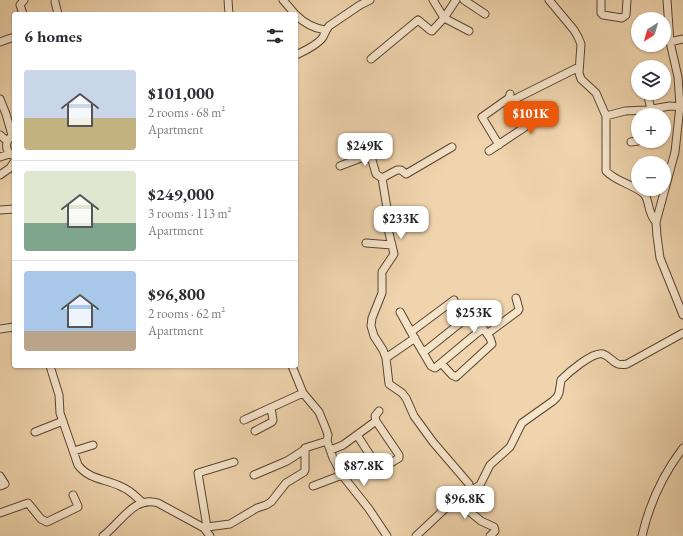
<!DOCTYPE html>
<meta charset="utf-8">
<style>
:root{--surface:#fff;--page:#f2f2f3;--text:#2b2b33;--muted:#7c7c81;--line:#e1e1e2;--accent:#ea580c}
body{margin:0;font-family:"EB Garamond",serif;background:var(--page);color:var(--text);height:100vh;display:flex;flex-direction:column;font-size:15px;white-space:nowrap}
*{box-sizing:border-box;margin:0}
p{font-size:13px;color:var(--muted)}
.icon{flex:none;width:22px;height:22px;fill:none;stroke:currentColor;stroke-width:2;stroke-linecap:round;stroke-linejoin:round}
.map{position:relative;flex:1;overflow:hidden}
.drawer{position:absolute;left:12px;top:12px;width:286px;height:356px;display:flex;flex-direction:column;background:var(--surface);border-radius:4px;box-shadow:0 1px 3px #0004}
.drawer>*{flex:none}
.needle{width:26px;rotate:217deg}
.controls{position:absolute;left:631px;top:12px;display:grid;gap:8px}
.controls a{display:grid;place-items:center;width:40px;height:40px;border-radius:50%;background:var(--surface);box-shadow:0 1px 3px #0004;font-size:20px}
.price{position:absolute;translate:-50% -34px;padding:0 9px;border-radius:8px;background:#fff;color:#222;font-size:13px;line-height:26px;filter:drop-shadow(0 1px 2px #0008)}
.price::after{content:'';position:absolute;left:50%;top:24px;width:12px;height:9px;margin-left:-6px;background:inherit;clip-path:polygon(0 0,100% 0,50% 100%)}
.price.on{background:var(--accent);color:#fff}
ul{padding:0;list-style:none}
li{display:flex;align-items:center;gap:12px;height:100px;padding:0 12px}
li+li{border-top:1px solid var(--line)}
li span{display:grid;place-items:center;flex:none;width:112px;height:80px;border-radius:4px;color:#555}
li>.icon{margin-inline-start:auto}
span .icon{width:48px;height:48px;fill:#fffc;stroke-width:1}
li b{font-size:17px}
h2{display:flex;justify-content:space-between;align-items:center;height:48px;padding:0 12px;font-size:17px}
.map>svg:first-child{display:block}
</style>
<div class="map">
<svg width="683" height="536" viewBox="0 0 683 536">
<rect width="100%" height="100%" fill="#efd4ad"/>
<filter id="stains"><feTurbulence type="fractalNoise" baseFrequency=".005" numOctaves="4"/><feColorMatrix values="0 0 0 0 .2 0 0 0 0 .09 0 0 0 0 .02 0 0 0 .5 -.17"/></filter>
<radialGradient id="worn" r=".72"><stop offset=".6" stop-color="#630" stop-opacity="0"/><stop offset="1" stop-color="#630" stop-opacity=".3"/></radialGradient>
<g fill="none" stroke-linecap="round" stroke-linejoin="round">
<defs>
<path id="minor" d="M 228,0 L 229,14
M 283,0 L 295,14
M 433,0 L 444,18 L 469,31
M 464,0 L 485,14
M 549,0 L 574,30 L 578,37 L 581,44 L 579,73 L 581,79 L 596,93 L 606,116 L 625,111 L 646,110 L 670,106 L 683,107
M 601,0 L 601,13 L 603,15 L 622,18 L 626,15 L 627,0
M 667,0 L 670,42 L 678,77 L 680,106 L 675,152 L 656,222 L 657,236 L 660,258 L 683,315
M 55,2 L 58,14
M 23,14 L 20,5 L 24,0
M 296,15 C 305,24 313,28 325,30
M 0,42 L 14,37
M 670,42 L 683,39
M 296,55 C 304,51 318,45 323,37 C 325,33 326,30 329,26 L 360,5 L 370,0
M 371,59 L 418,20 L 430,30 L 432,31 L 444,18 L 456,0
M 647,93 L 651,109
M 0,99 L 6,114 L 12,135
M 511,101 L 579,67
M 606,116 L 606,171 C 616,182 633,184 644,194 C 650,200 647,213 656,222
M 0,135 L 7,141
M 14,135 C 4,140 4,151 14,156
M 631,142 L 638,141
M 499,145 L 482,117 L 509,98
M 489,151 L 525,127 L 509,98 L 510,94
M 0,157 L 10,154
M 340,166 L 366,156 L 372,160 L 376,174 L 382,178 L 388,214 L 388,229 L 394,254 L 382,272 L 382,293 L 372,318 L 371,326 L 374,336 L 383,350 L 386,358 L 389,384 L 402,393 L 406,398 L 414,416 L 433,442 L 469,484 L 471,492
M 0,175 L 10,168 L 14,162
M 382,178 L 397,170 L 401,170 L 406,174 L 452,147
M 0,210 L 14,209
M 366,243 L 392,245
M 454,300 L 411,332 L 431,366 L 435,368 L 477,333 L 483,329
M 400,312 L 411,332
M 0,329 L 14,327
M 487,334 L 518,311 L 519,309 L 516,298
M 424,352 L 469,316 L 472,315 L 475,317 L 490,338 L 492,344 L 456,377 L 452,375 L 441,363
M 386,358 L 415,338
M 50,366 L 59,395 L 60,413 L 78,465 C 89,480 107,479 122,487 C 130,490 136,497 142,502
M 292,366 L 303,393 L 319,412 L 326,429 L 328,435 L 327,441 L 333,458 L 342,475 L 369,509 L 387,536
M 244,420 L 303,393
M 255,431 L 272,422 L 273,420 L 271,408
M 35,432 L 63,421
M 357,435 L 379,469 L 381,469 L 399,458 L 399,455 L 376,421 L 375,416 L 379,411
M 331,450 L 343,445 L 376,421
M 74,451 L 93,445
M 254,475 L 287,461 L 304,450
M 0,476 L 5,484 L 0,486
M 313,486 L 342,475
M 458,500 L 464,507 L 481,521 L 494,527 L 495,531 L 490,536
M 0,513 L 28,503 L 41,519 L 47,522 L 78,507 L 78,506 L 73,495
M 207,527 L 230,524 L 257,508 L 266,505 L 271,502 L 286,483 L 304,472 L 305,470 L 305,448 L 327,441
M 103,536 C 120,524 134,495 158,503 L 204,528
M 210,536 L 204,528 L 207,527 L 198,473 L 234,462
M 416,536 L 449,505 L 480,485 L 490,465 L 510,447 L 522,423 L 553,401 L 557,397 L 559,393 L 561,380 C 568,373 593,351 603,354 C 614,358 613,367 627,364 L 683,333
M 642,536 C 649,505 664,473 683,448"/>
</defs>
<use href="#minor" stroke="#58452e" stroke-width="9"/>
<use href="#minor" stroke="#f5e3ca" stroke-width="7"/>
</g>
<rect width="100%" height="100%" filter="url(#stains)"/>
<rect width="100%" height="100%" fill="url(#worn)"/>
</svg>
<div class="controls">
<a><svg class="needle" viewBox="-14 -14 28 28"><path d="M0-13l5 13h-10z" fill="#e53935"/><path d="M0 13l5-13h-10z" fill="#7c7c81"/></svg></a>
<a><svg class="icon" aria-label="layers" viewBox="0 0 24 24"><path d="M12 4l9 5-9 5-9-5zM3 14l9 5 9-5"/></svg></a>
<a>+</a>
<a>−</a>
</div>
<b class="price on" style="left:531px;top:135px">$101K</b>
<b class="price" style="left:365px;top:167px">$249K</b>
<b class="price" style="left:401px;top:240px">$233K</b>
<b class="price" style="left:474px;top:334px">$253K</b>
<b class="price" style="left:364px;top:487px">$87.8K</b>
<b class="price" style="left:465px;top:520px">$96.8K</b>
<section class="drawer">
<h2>6 homes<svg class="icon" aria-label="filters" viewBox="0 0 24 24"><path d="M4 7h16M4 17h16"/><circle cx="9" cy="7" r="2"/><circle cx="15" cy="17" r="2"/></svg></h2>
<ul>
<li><span style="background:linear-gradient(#c9d6e8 60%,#c2b280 0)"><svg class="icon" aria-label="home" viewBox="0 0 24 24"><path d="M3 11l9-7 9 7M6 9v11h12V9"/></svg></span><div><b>$101,000</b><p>2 rooms · 68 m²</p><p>Apartment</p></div></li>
<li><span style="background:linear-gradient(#dfe7d0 65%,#7fa58c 0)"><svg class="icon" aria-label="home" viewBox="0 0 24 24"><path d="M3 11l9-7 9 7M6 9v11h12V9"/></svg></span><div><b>$249,000</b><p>3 rooms · 113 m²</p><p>Apartment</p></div></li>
<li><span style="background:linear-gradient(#a9c7e8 75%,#b9a48a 0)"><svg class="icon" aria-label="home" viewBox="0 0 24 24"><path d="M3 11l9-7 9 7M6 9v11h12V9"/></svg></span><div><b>$96,800</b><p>2 rooms · 62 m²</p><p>Apartment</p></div></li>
</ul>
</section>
</div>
